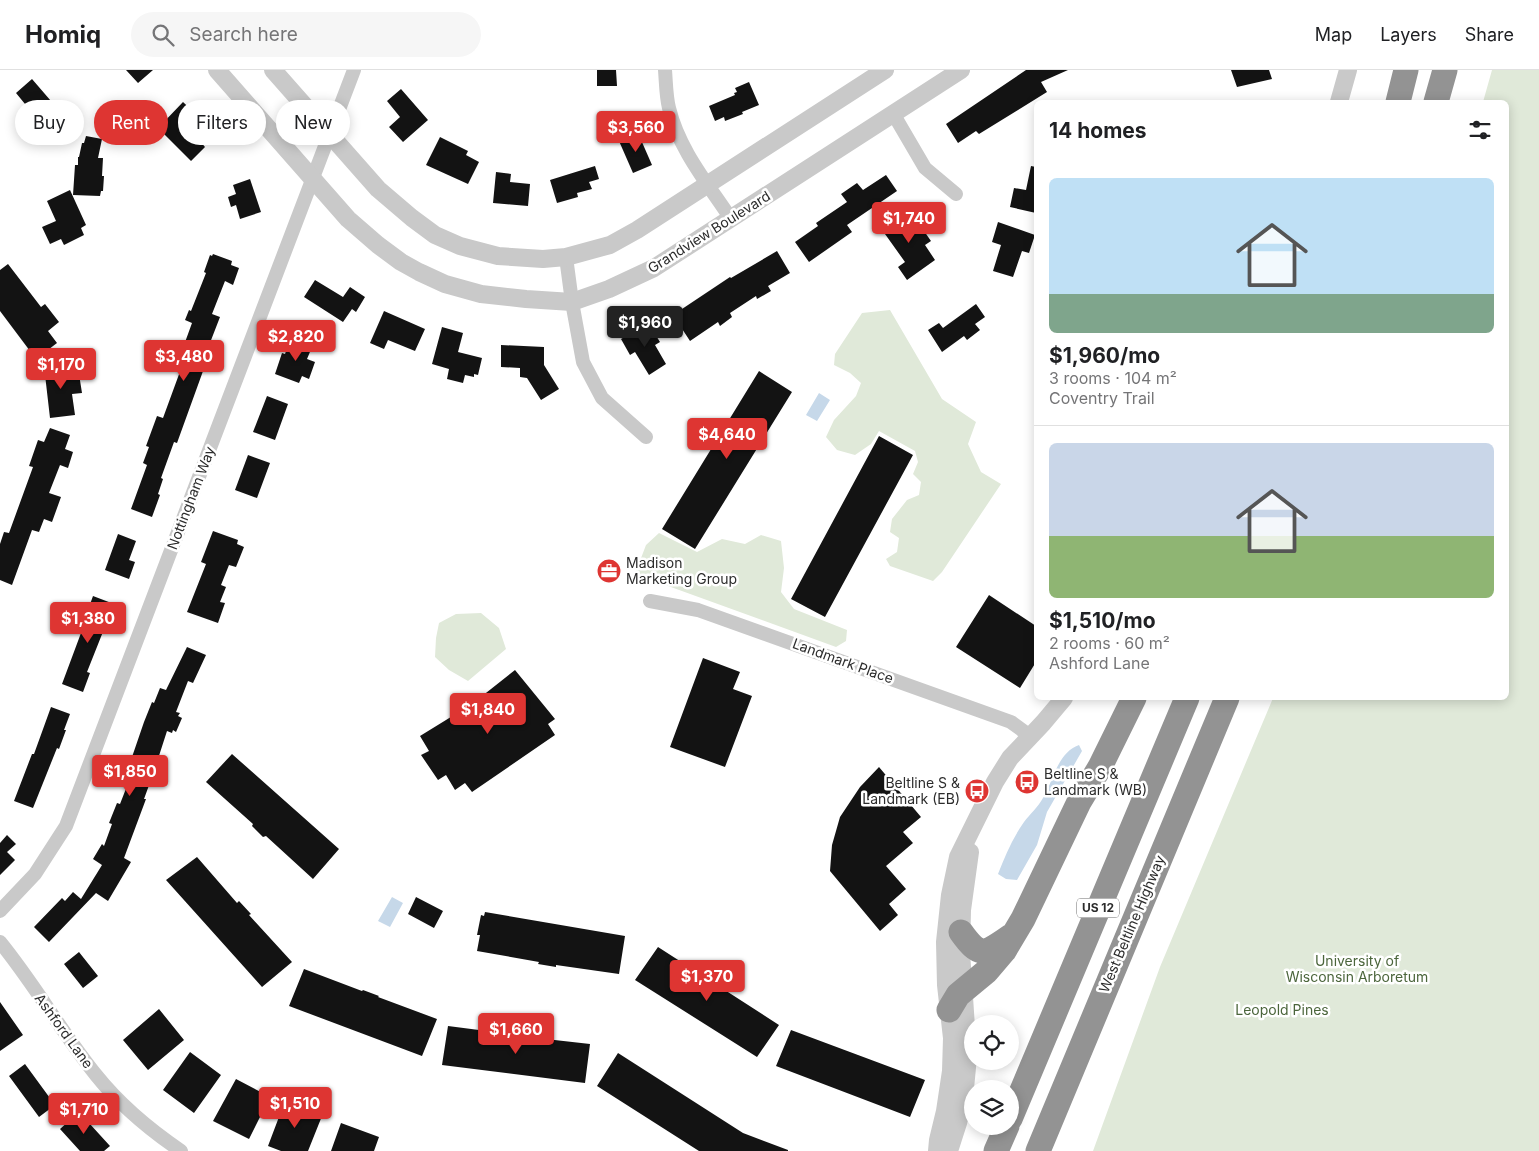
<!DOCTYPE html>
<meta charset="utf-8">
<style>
:root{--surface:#fff;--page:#f6f6f6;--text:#202124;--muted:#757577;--line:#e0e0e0;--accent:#de3532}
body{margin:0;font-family:Inter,sans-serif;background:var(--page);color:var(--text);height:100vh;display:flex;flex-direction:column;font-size:19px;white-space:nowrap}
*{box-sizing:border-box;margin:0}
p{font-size:16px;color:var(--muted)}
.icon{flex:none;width:28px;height:28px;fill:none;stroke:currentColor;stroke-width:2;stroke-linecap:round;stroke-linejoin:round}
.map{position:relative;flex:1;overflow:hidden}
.panel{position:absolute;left:1034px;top:30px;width:475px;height:600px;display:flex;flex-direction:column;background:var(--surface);border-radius:8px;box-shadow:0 2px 12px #0003}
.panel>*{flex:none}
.banner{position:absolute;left:15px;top:30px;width:475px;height:45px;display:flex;gap:10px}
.controls{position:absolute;left:964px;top:945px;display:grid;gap:10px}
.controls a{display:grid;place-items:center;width:55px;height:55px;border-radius:50%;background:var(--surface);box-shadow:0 2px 12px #0003;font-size:25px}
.price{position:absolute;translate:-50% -42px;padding:0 11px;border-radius:5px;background:var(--accent);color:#fff;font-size:16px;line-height:32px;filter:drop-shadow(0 1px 2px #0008)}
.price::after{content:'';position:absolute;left:50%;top:30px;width:15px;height:11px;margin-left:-8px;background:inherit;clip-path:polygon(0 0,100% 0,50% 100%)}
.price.on{background:#222;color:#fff}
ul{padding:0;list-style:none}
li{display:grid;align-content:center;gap:10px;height:265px;padding:0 15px}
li+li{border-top:1px solid var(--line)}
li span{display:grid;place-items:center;height:155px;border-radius:8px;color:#555}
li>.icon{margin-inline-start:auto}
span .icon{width:90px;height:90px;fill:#fffc;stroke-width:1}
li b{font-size:21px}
h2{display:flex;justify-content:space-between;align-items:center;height:60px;padding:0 15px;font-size:21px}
.tag{padding:0 18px;border-radius:22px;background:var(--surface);box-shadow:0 2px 12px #0003;font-size:18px;line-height:45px}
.tag.on{background:var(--accent);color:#fff}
header{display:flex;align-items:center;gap:30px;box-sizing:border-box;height:70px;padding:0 25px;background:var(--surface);border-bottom:1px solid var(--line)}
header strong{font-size:24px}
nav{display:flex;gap:28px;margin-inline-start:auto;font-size:18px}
.search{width:350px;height:45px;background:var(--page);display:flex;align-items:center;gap:12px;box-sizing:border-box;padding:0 18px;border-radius:28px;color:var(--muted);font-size:19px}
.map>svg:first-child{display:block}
</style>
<header>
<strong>Homiq</strong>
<div class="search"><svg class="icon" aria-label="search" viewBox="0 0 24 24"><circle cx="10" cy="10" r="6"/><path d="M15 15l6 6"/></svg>Search here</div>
<nav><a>Map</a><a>Layers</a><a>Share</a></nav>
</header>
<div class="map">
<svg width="1539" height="1081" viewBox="0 0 1539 1081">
<rect width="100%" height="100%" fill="#fff"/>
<path fill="#e0e9d9" d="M 1492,0 L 1539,0 L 1539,1081 L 1093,1081 L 1160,897 L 1273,628 L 1506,628 L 1506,32 L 1483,32 Z
M 890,240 L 942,329 L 976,352 L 968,374 L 981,402 L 1001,414 L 942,502 L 933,511 L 890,496 L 886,489 L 897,482 L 899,468 L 890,462 L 892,449 L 907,430 L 919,425 L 921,412 L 913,404 L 918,392 L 915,381 L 879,361 L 871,374 L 855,385 L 837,380 L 826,367 L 834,350 L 856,326 L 861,313 L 850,303 L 834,295 L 835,284 L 862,243 Z
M 659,463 L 697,482 L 722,469 L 745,474 L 761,465 L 781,471 L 784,498 L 781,522 L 794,539 L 847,560 L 846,571 L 836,577 L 635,504 L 646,475 Z
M 481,543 L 499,558 L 506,579 L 468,611 L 449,600 L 435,587 L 436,568 L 439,553 L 456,544 Z"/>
<path fill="#c6d8e9" d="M 819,323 L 830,330 L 817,351 L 806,345 Z
M 1079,675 L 1082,681 L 1047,742 L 1037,775 L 1017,810 L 1006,809 L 998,804 C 1005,786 1012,769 1024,752 C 1030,744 1038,737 1043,728 C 1054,710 1057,683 1079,675 Z
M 392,827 L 403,833 L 390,857 L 378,851 Z"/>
<path fill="#131313" d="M 126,0 L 153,0 L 138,13 Z
M 597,0 L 616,0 L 617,16 L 597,16 Z
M 1026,0 L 1068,0 L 1041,12 L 1047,22 L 979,64 L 976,61 L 958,73 L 946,54 Z
M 1231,0 L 1269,0 L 1272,9 L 1237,17 Z
M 32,9 L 57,38 L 56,39 L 64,49 L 51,60 L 36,43 L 34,45 L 16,23 Z
M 749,12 L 759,35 L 742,42 L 743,44 L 725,51 L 724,47 L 715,51 L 709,36 L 735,25 L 734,23 L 737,22 L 735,18 Z
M 401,19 L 428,50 L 403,72 L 389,57 L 400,47 L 387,31 Z
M 183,32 L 200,48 L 192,56 L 202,67 L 199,70 L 205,77 L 191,91 L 163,63 L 166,60 L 161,55 Z
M 638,63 L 652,95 L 633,103 L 619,71 Z
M 86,66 L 102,69 L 98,88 L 103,88 L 102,106 L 104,106 L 103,121 L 101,121 L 100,126 L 73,125 L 75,95 L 78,95 L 78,87 L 79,87 L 82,73 L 84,73 Z
M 440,67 L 468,81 L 466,85 L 479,92 L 468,114 L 426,95 Z
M 595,96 L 599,109 L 589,112 L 592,119 L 577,123 L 578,127 L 557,133 L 550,110 Z
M 1031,96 L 1036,97 L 1036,143 L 1010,137 L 1014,118 L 1026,120 Z
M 496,102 L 511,104 L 510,112 L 530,114 L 528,136 L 493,133 Z
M 886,105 L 897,121 L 847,155 L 852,162 L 809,192 L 795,172 L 818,156 L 816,153 L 847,132 L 841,124 L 857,113 L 863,120 Z
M 250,109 L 261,142 L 240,149 L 236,135 L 231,137 L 228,127 L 236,124 L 233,115 Z
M 70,120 L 86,155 L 81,158 L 84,165 L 64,175 L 61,169 L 50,174 L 42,157 L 56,151 L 47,131 Z
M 903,141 L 913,154 L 917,151 L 931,171 L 925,175 L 935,190 L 907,210 L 898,197 L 905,192 L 880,157 Z
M 998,152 L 1035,165 L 1029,183 L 1022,181 L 1013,207 L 993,201 L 1001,175 L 992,172 Z
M 777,181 L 790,203 L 768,216 L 771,221 L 757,229 L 756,226 L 730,243 L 732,247 L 720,256 L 718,252 L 690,271 L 673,245 L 730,207 L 731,208 Z
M 213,184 L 232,191 L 231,195 L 239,198 L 233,215 L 225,211 L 212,244 L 220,247 L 208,278 L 211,279 L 177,373 L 174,372 L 161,408 L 163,409 L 158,424 L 160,425 L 152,447 L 131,439 L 147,395 L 143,393 L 149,377 L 146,376 L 157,346 L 163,348 L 189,277 L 184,275 L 192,253 L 185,250 L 189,240 L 191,241 L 206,203 L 204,202 L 210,185 L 212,186 Z
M 8,194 L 41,237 L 45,234 L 59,252 L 48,261 L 57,273 L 36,289 L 0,241 L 0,200 Z
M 315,210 L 343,227 L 350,217 L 365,227 L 356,242 L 352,239 L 343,252 L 304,227 Z
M 976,234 L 985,247 L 975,254 L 980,260 L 967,270 L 964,266 L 942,282 L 928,260 L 939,253 L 943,258 Z
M 384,241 L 425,259 L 415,281 L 388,270 L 384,279 L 370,273 Z
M 648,253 L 660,272 L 655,275 L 666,294 L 649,305 L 635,282 L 630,285 L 621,269 Z
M 442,257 L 463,263 L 458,282 L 482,288 L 478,305 L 474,304 L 474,307 L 465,305 L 463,313 L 447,309 L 449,299 L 432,294 Z
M 290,270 L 312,277 L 307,289 L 315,292 L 309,309 L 302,306 L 299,313 L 275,304 L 282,283 L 285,284 Z
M 501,275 L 544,277 L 544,295 L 559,319 L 541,330 L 527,308 L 520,307 L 520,298 L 501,297 Z
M 69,293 L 70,306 L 79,304 L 82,323 L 72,324 L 75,345 L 50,348 L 44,296 Z
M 759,301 L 792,322 L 695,479 L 662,459 Z
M 267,326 L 288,334 L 275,370 L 253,362 Z
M 50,358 L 70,365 L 65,379 L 73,382 L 68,398 L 60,395 L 49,423 L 61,427 L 52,452 L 44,449 L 39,462 L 32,460 L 12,515 L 0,510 L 0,474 L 4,462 L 9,463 L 33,397 L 29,396 L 38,370 L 44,372 Z
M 879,366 L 913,385 L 825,547 L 791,529 Z
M 248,385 L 270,393 L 257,428 L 235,420 Z
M 213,461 L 238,470 L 237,474 L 244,477 L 236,497 L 229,495 L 221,515 L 226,517 L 220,532 L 225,533 L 218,553 L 187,542 L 206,494 L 201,492 Z
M 118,464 L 136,471 L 129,490 L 135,492 L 129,509 L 105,500 Z
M 989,525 L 1036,556 L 1036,592 L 1020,618 L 956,577 Z
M 93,526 L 114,534 L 87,602 L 90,603 L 83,622 L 62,614 L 81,563 L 80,562 Z
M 187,577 L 206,585 L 193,613 L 188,611 L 176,642 L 180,643 L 178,646 L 182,648 L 176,662 L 173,660 L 172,663 L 167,661 L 157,692 L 161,694 L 156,708 L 152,707 L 144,729 L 146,729 L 124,788 L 131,792 L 108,831 L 96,823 L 49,872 L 34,857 L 62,828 L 65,831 L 73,822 L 81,829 L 102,795 L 93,789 L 102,774 L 104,776 L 112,754 L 109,753 L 117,733 L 120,734 L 129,711 L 127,710 L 135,688 L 132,687 L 144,652 L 152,632 L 154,633 L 160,618 L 166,620 Z
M 703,588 L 740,602 L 733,619 L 752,626 L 725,697 L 670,677 Z
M 515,600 L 555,649 L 548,654 L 555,665 L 472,722 L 465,713 L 455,720 L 446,705 L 438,710 L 421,685 L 429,681 L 420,666 L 472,634 Z
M 51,637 L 70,644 L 64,660 L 66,660 L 59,679 L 57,678 L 33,738 L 14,731 L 32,684 L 34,684 Z
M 232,684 L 339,779 L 313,809 L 266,766 L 263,767 L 252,756 L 253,754 L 206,712 Z
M 879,697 L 921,747 L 903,762 L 913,773 L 886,796 L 906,819 L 889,834 L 898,845 L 880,861 L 830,801 L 832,775 L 840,747 L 860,717 Z
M 7,765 L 16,774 L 7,782 L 15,790 L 0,805 L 0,773 Z
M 197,787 L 237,833 L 239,831 L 251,844 L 249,845 L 292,892 L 262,917 L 166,810 Z
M 416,827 L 443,841 L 434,858 L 408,844 Z
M 485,842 L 625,866 L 619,904 L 556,895 L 556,897 L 538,894 L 539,892 L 477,881 L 480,865 L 477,865 L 481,845 L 484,846 Z
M 658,877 L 779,955 L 757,987 L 635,910 Z
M 79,882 L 98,906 L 83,918 L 64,894 Z
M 304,899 L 362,921 L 363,920 L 379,926 L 378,927 L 437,949 L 422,986 L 289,936 Z
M 0,932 L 23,965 L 0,981 Z
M 159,939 L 184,970 L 148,1000 L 123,970 Z
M 448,956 L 510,964 L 510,962 L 528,965 L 528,967 L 590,974 L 585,1013 L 442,995 Z
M 791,960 L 925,1010 L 910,1047 L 776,996 Z
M 190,982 L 221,1005 L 194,1043 L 163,1020 Z
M 618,983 L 743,1063 L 788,1080 L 788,1081 L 699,1081 L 597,1016 Z
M 25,994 L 55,1035 L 39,1047 L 9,1006 Z
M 236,1009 L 270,1027 L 249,1069 L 213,1051 Z
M 285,1031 L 322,1046 L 308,1081 L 281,1081 L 268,1076 Z
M 79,1042 L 110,1076 L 104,1081 L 80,1081 L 60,1059 Z
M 341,1053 L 379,1067 L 374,1081 L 331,1081 Z"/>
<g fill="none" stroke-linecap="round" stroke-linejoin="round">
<path stroke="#c9c9c9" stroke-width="14" d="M 665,0 C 666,12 666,26 669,38 C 679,80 708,114 731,149
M 894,45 L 925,98 L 956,124
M 566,187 L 572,232 L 583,292 L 602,328 L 646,367
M 650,531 L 698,540 L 1011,652 L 1030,666
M 0,841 L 35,804 L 66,756 L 354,0
M 0,872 C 35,915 62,963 96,1005 C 120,1035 150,1060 181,1081"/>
<path stroke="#c9c9c9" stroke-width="18" d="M 217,0 L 348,149 L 378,175 L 401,192 L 419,202 L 445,214 L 481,224 L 526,229 L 572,232 L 609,219 L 654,198 L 961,0
M 273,0 L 378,119 L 412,148 L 435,165 L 460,176 L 498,186 L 543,189 L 566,187 L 610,175 L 637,160 L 885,0
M 1339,32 L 1348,0
M 937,1081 L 938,1070 L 945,1041 L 951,1001 L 952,968 L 946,915 L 945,872 L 950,825 L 958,787 L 995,712 L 1010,688 L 1043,653 L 1064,628
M 949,1081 L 958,1053 L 964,1029 L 968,987 L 961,882 L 962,840 L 970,782"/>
<path stroke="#939393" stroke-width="25" d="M 1398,32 L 1406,0
M 1436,32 L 1445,0
M 961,862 C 981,890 985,883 1011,866
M 949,940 L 958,925 L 987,901 L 1004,881 L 1023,849 L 1079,732 L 1100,697 L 1134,628
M 1010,1049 L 1187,628
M 996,1081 L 1007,1056
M 1038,1081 L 1227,628"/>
</g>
<defs>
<symbol id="office-disc" viewBox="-11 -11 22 22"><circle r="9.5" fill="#de3532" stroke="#fff"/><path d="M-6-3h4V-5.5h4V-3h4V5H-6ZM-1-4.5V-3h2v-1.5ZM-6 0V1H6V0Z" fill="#fff"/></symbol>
<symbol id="bus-disc" viewBox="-11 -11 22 22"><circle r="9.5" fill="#de3532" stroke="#fff"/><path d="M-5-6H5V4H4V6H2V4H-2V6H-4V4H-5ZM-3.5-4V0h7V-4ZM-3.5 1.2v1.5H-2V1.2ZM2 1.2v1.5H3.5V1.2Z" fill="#fff"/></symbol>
</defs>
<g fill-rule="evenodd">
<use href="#office-disc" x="595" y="487" width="28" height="28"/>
<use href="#bus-disc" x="1013" y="698" width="28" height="28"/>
<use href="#bus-disc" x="963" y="707" width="28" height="28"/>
</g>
<g text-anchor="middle" stroke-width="5" stroke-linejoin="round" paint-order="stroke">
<rect fill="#fff" stroke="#6b6b6b" stroke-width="1" x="1077" y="828.5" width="42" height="19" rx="4"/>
<g font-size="12" font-weight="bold" fill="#2c2c2c">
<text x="1098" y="842">US 12</text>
</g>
<g font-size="14" fill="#2c2c2c" stroke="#fff">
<text transform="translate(709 162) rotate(-32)" y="5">Grandview Boulevard</text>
<text transform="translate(191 428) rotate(-69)" y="5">Nottingham Way</text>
<text transform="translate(843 591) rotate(20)" y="5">Landmark Place</text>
<text transform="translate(1132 854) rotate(-67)" y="5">West Beltline Highway</text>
<text transform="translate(64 961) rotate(54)" y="5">Ashford Lane</text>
</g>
<g font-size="14" fill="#2c2c2c" stroke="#fff" text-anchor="start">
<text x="626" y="498">Madison<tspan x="626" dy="16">Marketing Group</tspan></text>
<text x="1044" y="709">Beltline S &amp;<tspan x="1044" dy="16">Landmark (WB)</tspan></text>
<text x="960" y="718" text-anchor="end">Beltline S &amp;<tspan x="960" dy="16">Landmark (EB)</tspan></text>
</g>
<g font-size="14" fill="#4b653b" stroke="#fff">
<text x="1357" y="896">University of<tspan x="1357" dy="16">Wisconsin Arboretum</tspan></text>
<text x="1282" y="945">Leopold Pines</text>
</g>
</g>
</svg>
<div class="controls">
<a><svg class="icon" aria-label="locate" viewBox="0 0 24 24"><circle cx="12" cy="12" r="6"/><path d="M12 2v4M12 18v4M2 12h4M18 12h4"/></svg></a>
<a><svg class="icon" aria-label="layers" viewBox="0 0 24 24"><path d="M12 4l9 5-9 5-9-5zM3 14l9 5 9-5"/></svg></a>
</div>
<b class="price" style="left:636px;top:83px">$3,560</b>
<b class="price" style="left:909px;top:174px">$1,740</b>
<b class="price on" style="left:645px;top:278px">$1,960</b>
<b class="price" style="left:296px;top:292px">$2,820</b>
<b class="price" style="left:184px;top:312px">$3,480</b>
<b class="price" style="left:61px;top:320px">$1,170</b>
<b class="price" style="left:727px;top:390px">$4,640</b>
<b class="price" style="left:88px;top:574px">$1,380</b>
<b class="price" style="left:488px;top:665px">$1,840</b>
<b class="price" style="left:130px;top:727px">$1,850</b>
<b class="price" style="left:707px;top:932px">$1,370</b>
<b class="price" style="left:516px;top:985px">$1,660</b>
<b class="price" style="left:295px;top:1059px">$1,510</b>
<b class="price" style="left:84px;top:1065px">$1,710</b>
<div class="banner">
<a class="tag">Buy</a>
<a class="tag on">Rent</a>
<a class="tag">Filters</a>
<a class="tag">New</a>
</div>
<section class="panel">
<h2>14 homes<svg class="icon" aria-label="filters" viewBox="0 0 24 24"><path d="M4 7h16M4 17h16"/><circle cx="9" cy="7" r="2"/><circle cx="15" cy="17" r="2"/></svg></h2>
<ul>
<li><span style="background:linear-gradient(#bfe0f5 75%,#7fa58c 0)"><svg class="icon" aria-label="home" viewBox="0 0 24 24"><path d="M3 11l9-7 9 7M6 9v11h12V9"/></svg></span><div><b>$1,960/mo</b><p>3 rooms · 104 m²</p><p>Coventry Trail</p></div></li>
<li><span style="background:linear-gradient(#c9d6e8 60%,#8fb573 0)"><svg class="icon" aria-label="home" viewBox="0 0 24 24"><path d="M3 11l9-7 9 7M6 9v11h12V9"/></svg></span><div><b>$1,510/mo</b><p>2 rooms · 60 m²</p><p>Ashford Lane</p></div></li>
</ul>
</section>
</div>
